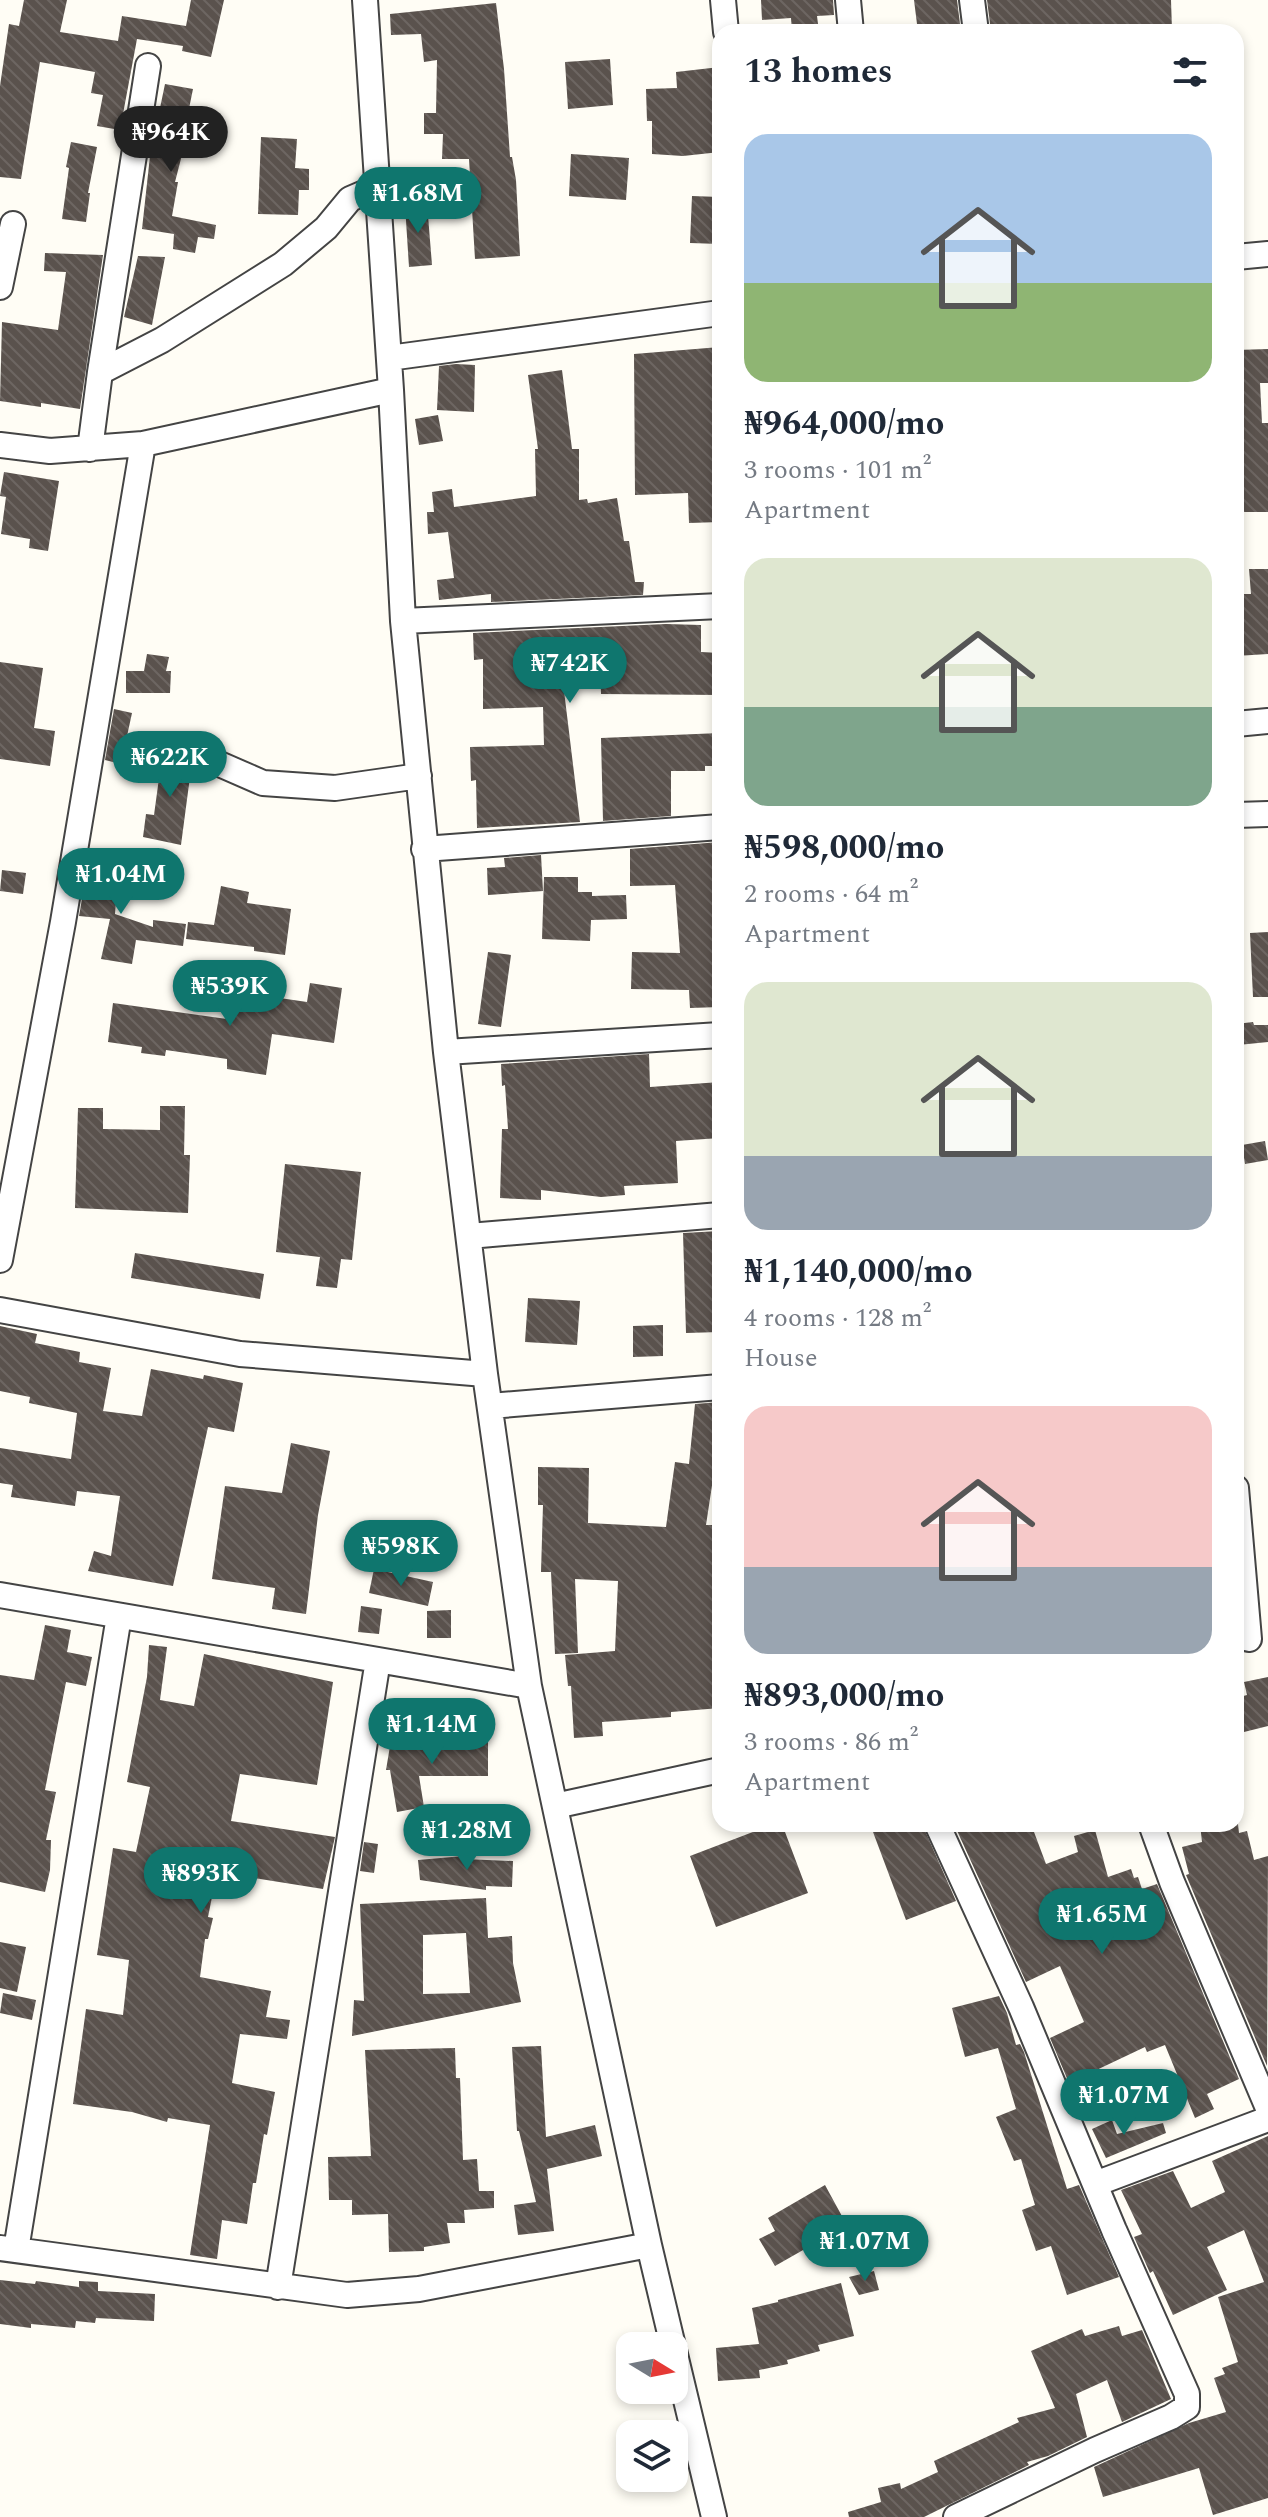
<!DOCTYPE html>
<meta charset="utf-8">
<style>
:root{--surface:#fff;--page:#f2f2f3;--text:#1f2937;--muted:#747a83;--accent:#0f766e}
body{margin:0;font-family:Spectral,serif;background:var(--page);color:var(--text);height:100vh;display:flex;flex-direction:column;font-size:30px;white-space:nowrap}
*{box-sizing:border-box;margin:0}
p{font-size:26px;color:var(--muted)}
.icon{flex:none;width:44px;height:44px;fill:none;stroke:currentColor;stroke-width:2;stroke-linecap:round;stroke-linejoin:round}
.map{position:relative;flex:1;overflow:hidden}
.drawer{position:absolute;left:712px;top:24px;width:532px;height:1808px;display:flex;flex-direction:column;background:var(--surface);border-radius:24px;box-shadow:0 4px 12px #0003}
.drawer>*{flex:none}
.needle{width:52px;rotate:100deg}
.buttons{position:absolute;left:616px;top:2332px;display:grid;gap:16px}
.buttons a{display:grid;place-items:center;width:72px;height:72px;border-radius:16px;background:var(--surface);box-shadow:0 4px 12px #0003;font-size:40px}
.price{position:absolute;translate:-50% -68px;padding:0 18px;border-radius:28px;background:var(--accent);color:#fff;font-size:26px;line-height:52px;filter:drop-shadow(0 2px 4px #0008)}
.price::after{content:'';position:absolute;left:50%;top:48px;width:24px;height:18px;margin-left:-12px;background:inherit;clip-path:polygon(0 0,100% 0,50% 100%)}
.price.current{background:#222;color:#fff}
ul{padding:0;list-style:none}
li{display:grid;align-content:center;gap:16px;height:424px;padding:0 32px}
li span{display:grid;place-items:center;height:248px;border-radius:24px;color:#555}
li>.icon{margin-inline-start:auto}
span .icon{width:144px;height:144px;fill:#fffc;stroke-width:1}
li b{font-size:34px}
h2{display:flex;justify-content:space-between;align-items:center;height:96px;padding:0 32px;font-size:34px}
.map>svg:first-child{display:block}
</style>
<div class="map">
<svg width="1268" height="2517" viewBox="0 0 1268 2517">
<defs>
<pattern id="building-back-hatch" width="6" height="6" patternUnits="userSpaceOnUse" patternTransform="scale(2)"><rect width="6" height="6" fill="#5a524d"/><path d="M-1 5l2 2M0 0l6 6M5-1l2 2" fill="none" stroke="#6d6662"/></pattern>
</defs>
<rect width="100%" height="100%" fill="#fffdf5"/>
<path fill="url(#building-back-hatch)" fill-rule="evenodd" d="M 24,0 L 67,0 L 60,32 L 118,41 L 122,16 L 186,26 L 191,0 L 224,0 L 211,57 L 182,51 L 183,46 L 137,39 L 120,130 L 97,126 L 103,95 L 91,93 L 95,72 L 40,62 L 21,179 L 0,177 L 0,86 L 9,24 L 19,26 Z
M 761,0 L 833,0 L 834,15 L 817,16 L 819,32 L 792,32 L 791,18 L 762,20 Z
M 914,0 L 957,0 L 961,32 L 918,32 Z
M 987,0 L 1171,0 L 1172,30 L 991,32 Z
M 496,3 L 504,69 L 510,157 L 512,157 L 516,180 L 520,256 L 475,259 L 469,159 L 442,159 L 443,134 L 424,134 L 424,113 L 436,113 L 437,60 L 424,62 L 421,34 L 391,35 L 390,14 Z
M 610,59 L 613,105 L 568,109 L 565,62 Z
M 720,67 L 720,152 L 683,156 L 652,154 L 652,121 L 647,121 L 646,89 L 677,88 L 676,72 Z
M 165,84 L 193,89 L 182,143 L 185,143 L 175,182 L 178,182 L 172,216 L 216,225 L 214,239 L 198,237 L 195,253 L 173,249 L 174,234 L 142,229 L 150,156 Z
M 261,137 L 297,139 L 295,168 L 309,169 L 309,190 L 299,190 L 298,215 L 258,214 Z
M 71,142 L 97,147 L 88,193 L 90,193 L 86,222 L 62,219 L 69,168 L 66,167 Z
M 571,154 L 629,158 L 626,200 L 569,196 Z
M 692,196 L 720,197 L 720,244 L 690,243 Z
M 427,203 L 432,265 L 409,267 L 405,205 Z
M 45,253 L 103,255 L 80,409 L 41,403 L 41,407 L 0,401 L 2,322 L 58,330 L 66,272 L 44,271 Z
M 138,256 L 165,257 L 152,325 L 124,317 Z
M 720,347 L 720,522 L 689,523 L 688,493 L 635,495 L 634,354 Z
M 1268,349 L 1268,383 L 1260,383 L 1262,423 L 1268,423 L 1268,512 L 1236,512 L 1236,350 Z
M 456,364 L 475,365 L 474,412 L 437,410 L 439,366 Z
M 562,370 L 572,449 L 579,449 L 579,500 L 587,499 L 588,503 L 617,498 L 624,541 L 629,541 L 635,582 L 644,582 L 643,595 L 491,602 L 491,594 L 439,600 L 437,580 L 454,578 L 448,532 L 428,534 L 427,512 L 434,512 L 432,492 L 452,489 L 454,507 L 536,496 L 535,449 L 538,449 L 528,375 Z
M 438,415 L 443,441 L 419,445 L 415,419 Z
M 4,472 L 59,481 L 48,551 L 29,548 L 30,539 L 1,534 L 6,497 L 0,496 Z
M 1249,569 L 1268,569 L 1268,654 L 1236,656 L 1236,594 L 1251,594 Z
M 666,624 L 701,625 L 701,652 L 720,653 L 720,695 L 601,694 L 600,664 L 561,666 L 580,822 L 477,828 L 476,780 L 471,781 L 470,747 L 544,745 L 543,707 L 483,709 L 483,659 L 474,660 L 473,633 Z
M 147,654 L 169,657 L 166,671 L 171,671 L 170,693 L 126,693 L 126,671 L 144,671 Z
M 0,662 L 43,668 L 34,728 L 55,731 L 50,766 L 0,759 Z
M 114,709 L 132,713 L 121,764 L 105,760 Z
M 720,733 L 720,766 L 705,766 L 705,771 L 671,771 L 671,816 L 603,821 L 601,738 Z
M 163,749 L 193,754 L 181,845 L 143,837 L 146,814 L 154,815 Z
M 720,842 L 720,1007 L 690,1008 L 689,990 L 631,989 L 632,952 L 680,953 L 675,885 L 630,886 L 630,849 Z
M 541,855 L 543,891 L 488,895 L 487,868 L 505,867 L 504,858 Z
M 89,859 L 119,861 L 115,914 L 153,927 L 153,920 L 186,924 L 183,946 L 136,940 L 132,964 L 101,959 L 110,919 L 79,916 Z
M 2,870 L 26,873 L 23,894 L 0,891 Z
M 544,877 L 578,877 L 578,892 L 592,892 L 592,896 L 626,895 L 627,919 L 591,920 L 590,941 L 542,939 Z
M 221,886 L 249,892 L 247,903 L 291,909 L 285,955 L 254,951 L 254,947 L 186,939 L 188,922 L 214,925 Z
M 1268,932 L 1268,997 L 1253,997 L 1250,933 Z
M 488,952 L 511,955 L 501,1027 L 478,1024 Z
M 310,983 L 342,988 L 334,1043 L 272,1034 L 266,1075 L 227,1069 L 227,1059 L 166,1050 L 165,1056 L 141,1053 L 142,1047 L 108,1042 L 113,1003 L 234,1020 L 238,992 L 307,1002 Z
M 1253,1022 L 1254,1025 L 1268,1025 L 1268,1042 L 1238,1045 L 1236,1024 Z
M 649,1054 L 650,1087 L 720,1082 L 720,1138 L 676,1141 L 678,1183 L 624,1186 L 625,1195 L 601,1197 L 541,1190 L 541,1200 L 500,1198 L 502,1129 L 508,1129 L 505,1085 L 502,1086 L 501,1064 Z
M 160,1106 L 185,1106 L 184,1155 L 190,1155 L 188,1213 L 75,1208 L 78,1108 L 103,1108 L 103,1129 L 160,1130 Z
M 1265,1141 L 1268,1160 L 1245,1164 L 1242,1145 Z
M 285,1164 L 361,1172 L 352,1260 L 341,1259 L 337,1288 L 316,1286 L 320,1257 L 276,1252 Z
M 720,1231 L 720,1332 L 686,1333 L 683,1233 Z
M 135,1253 L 264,1274 L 260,1299 L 131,1278 Z
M 528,1298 L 580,1301 L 577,1345 L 525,1342 Z
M 663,1325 L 663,1356 L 633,1357 L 633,1326 Z
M 0,1326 L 37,1334 L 35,1343 L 80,1352 L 79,1362 L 111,1368 L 103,1411 L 142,1416 L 151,1369 L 203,1379 L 204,1375 L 243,1383 L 234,1432 L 208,1427 L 173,1586 L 88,1571 L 94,1551 L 111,1556 L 120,1496 L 77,1491 L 75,1506 L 11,1497 L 13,1485 L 0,1483 L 0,1448 L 71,1459 L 77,1413 L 29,1403 L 30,1397 L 0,1391 Z
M 720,1402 L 720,1460 L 716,1459 L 706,1525 L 716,1525 L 720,1637 L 716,1637 L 720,1708 L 671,1712 L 671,1717 L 602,1722 L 603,1736 L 574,1738 L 571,1686 L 568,1686 L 565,1655 L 615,1651 L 618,1581 L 575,1579 L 578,1653 L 555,1654 L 551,1572 L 541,1572 L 543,1505 L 538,1505 L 538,1467 L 589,1468 L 588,1523 L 666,1527 L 675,1462 L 689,1464 L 695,1404 Z
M 291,1443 L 330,1451 L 318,1515 L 306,1614 L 272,1609 L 275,1588 L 212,1579 L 225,1486 L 282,1493 Z
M 374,1569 L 433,1582 L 428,1606 L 369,1593 Z
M 361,1606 L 382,1609 L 379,1634 L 358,1632 Z
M 451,1610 L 451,1638 L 427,1638 L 427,1611 Z
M 45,1625 L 71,1630 L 67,1652 L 92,1657 L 86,1686 L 66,1682 L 45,1790 L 56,1792 L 46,1840 L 51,1840 L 50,1870 L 45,1892 L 0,1882 L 0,1675 L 34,1680 Z
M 149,1645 L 167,1647 L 160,1700 L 194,1706 L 204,1654 L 333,1682 L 317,1785 L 240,1774 L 231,1821 L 335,1837 L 323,1889 L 217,1872 L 208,1917 L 213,1918 L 208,1939 L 205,1939 L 200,1977 L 271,1991 L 266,2017 L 290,2020 L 287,2039 L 240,2034 L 232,2083 L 275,2092 L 267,2135 L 264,2134 L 256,2183 L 253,2183 L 247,2224 L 222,2220 L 217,2259 L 190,2255 L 210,2125 L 168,2118 L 167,2122 L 132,2112 L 73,2104 L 86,2009 L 123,2015 L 129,1960 L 97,1955 L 113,1848 L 136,1852 L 150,1787 L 127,1782 L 147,1677 Z
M 1268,1677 L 1268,1726 L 1236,1734 L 1236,1698 L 1247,1695 L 1244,1682 Z
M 391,1740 L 488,1741 L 488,1776 L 419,1776 L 424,1807 L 397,1812 L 390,1770 L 386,1770 Z
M 774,1824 L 782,1824 L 808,1893 L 716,1927 L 690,1856 Z
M 870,1824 L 922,1824 L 956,1901 L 906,1920 Z
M 954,1824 L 1031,1824 L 1046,1864 L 1078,1852 L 1074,1836 L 1095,1830 L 1108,1877 L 1131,1869 L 1134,1878 L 1138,1877 L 1142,1889 L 1157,1884 L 1239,2079 L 1207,2094 L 1214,2109 L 1195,2118 L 1165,2045 L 1147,2052 L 1145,2047 L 1069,2083 L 1050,2038 L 1084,2022 L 1060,1966 L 1026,1982 Z
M 1200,1824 L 1238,1824 L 1239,1833 L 1247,1831 L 1254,1860 L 1268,1856 L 1267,2066 L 1186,1875 L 1189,1874 L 1182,1847 L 1202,1842 Z
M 364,1842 L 378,1844 L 374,1873 L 360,1871 Z
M 464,1856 L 464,1859 L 513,1861 L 512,1887 L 486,1886 L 486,1890 L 420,1880 L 418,1860 Z
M 486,1898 L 488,1938 L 512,1936 L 513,1963 L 521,2002 L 352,2036 L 354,2000 L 364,2001 L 360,1904 ZM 466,1933 L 470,1993 L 423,1994 L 423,1935 Z
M 0,1942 L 26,1947 L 17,1992 L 0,1988 Z
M 3,1993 L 36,2000 L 32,2020 L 0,2013 Z
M 999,1996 L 1007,2013 L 1016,2045 L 1020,2044 L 1024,2052 L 1067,2189 L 1079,2185 L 1119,2277 L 1067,2295 L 1051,2246 L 1036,2251 L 1022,2210 L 1035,2205 L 1021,2159 L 1014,2161 L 996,2117 L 1016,2109 L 998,2048 L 965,2057 L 952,2008 Z
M 541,2046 L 546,2137 L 595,2125 L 602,2156 L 547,2169 L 554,2231 L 518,2235 L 514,2205 L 536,2202 L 519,2131 L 517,2131 L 512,2047 Z
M 455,2048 L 456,2078 L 460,2078 L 463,2160 L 477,2159 L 479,2191 L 494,2191 L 494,2208 L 464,2210 L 465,2223 L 447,2223 L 450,2243 L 424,2247 L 424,2251 L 389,2252 L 388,2214 L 352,2215 L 352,2200 L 329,2200 L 328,2157 L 371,2156 L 365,2050 Z
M 1112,2120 L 1117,2134 L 1163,2123 L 1166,2133 L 1106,2158 L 1092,2129 Z
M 1268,2136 L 1268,2498 L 1213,2515 L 1199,2468 L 1103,2497 L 1094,2467 L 1189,2423 L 1226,2412 L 1214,2378 L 1225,2374 L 1222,2368 L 1238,2362 L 1218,2297 L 1264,2282 L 1244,2230 L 1207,2247 L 1227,2290 L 1173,2315 L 1153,2271 L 1150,2273 L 1134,2237 L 1142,2234 L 1121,2190 L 1173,2171 L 1191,2208 L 1225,2192 L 1212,2161 Z
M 825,2185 L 855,2240 L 835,2251 L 826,2237 L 775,2266 L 759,2239 L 775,2231 L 768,2218 Z
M 874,2271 L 879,2290 L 859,2295 L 849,2277 Z
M 0,2280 L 35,2284 L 36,2281 L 79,2287 L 79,2281 L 98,2282 L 98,2291 L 155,2294 L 154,2321 L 96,2318 L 95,2323 L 76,2321 L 75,2328 L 31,2324 L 31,2328 L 0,2324 Z
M 841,2283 L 854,2336 L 818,2345 L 820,2351 L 787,2360 L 788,2364 L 759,2370 L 760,2378 L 718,2381 L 716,2348 L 759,2344 L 752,2308 L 778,2302 L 778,2300 Z
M 1119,2326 L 1122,2336 L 1142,2330 L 1171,2399 L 1122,2422 L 1107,2380 L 1076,2394 L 1087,2437 L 1048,2456 L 1027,2462 L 1029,2465 L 924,2517 L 849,2517 L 848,2512 L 881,2502 L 878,2488 L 900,2483 L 901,2489 L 938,2472 L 934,2461 L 1019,2422 L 1017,2418 L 1055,2408 L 1031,2351 L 1082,2329 L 1085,2336 Z"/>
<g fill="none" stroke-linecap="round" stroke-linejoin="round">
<defs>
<path id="minor" d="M 365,0 L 391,390 L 403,621 L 446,1052 L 485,1374 L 529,1686 L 649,2245 L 673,2346
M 723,0 L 726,32
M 848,0 L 851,32
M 972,0 L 976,32
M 1236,257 L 1268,254
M 0,287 L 13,224
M 389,358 L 720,313
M 100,372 L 148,66
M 0,445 L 50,451 L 143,444 L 391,390
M 90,449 L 100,372 L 162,340 L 283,264 L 326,228 L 350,199 L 378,187
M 403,621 L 720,606
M 1236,724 L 1268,721
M 208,759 L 263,783 L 335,788 L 419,776
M 1236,815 L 1268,814
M 424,849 L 720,827
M 446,1052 L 720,1035
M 469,1236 L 720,1215
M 0,1260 L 63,922 L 143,444
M 0,1310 L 240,1354 L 485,1374
M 490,1406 L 720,1387
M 1236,1488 L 1249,1639
M 0,1595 L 529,1686
M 555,1806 L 720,1770
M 937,1824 L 1021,2007 L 1114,2230 L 1187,2394 L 1187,2407 L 1171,2417 L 1095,2450 L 956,2517
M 1151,1824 L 1172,1882 L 1268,2108
M 1095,2184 L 1268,2119
M 0,2248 L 347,2295 L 419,2289 L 649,2245
M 16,2250 L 119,1616
M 278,2287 L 378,1660
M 674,2350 L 714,2517"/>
</defs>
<use href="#minor" stroke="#444" stroke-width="28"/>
<use href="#minor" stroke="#fff" stroke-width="24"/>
</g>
</svg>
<div class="buttons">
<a><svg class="needle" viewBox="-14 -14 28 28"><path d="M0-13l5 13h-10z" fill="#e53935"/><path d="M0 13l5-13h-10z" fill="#747a83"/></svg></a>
<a><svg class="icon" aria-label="layers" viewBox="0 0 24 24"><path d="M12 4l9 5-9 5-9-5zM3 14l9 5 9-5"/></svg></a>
</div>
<b class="price current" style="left:171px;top:174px">₦964K</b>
<b class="price" style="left:418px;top:235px">₦1.68M</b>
<b class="price" style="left:570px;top:705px">₦742K</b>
<b class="price" style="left:170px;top:799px">₦622K</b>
<b class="price" style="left:121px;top:916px">₦1.04M</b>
<b class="price" style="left:230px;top:1028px">₦539K</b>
<b class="price" style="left:401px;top:1588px">₦598K</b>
<b class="price" style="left:432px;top:1766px">₦1.14M</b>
<b class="price" style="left:467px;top:1872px">₦1.28M</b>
<b class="price" style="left:201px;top:1915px">₦893K</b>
<b class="price" style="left:1102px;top:1956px">₦1.65M</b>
<b class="price" style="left:1124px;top:2137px">₦1.07M</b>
<b class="price" style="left:865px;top:2283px">₦1.07M</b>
<section class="drawer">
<h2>13 homes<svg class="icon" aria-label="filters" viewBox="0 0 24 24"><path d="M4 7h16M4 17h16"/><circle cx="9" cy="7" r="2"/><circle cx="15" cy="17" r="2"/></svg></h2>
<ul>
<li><span style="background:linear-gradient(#a9c7e8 60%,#8fb573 0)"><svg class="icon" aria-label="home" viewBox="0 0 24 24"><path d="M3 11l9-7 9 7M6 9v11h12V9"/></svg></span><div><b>₦964,000/mo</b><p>3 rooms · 101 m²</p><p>Apartment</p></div></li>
<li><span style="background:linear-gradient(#dfe7d0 60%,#7fa58c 0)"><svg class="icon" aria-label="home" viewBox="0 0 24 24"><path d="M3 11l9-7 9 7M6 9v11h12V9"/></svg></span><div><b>₦598,000/mo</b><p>2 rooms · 64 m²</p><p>Apartment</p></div></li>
<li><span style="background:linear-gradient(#dfe7d0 70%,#9aa5b1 0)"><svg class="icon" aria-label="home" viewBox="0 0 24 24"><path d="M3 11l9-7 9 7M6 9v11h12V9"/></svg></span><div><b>₦1,140,000/mo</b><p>4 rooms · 128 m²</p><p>House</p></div></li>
<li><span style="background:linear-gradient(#f6c9c9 65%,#9aa5b1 0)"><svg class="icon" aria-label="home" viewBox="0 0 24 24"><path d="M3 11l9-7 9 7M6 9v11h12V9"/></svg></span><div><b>₦893,000/mo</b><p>3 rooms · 86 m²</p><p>Apartment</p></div></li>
</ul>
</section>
</div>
